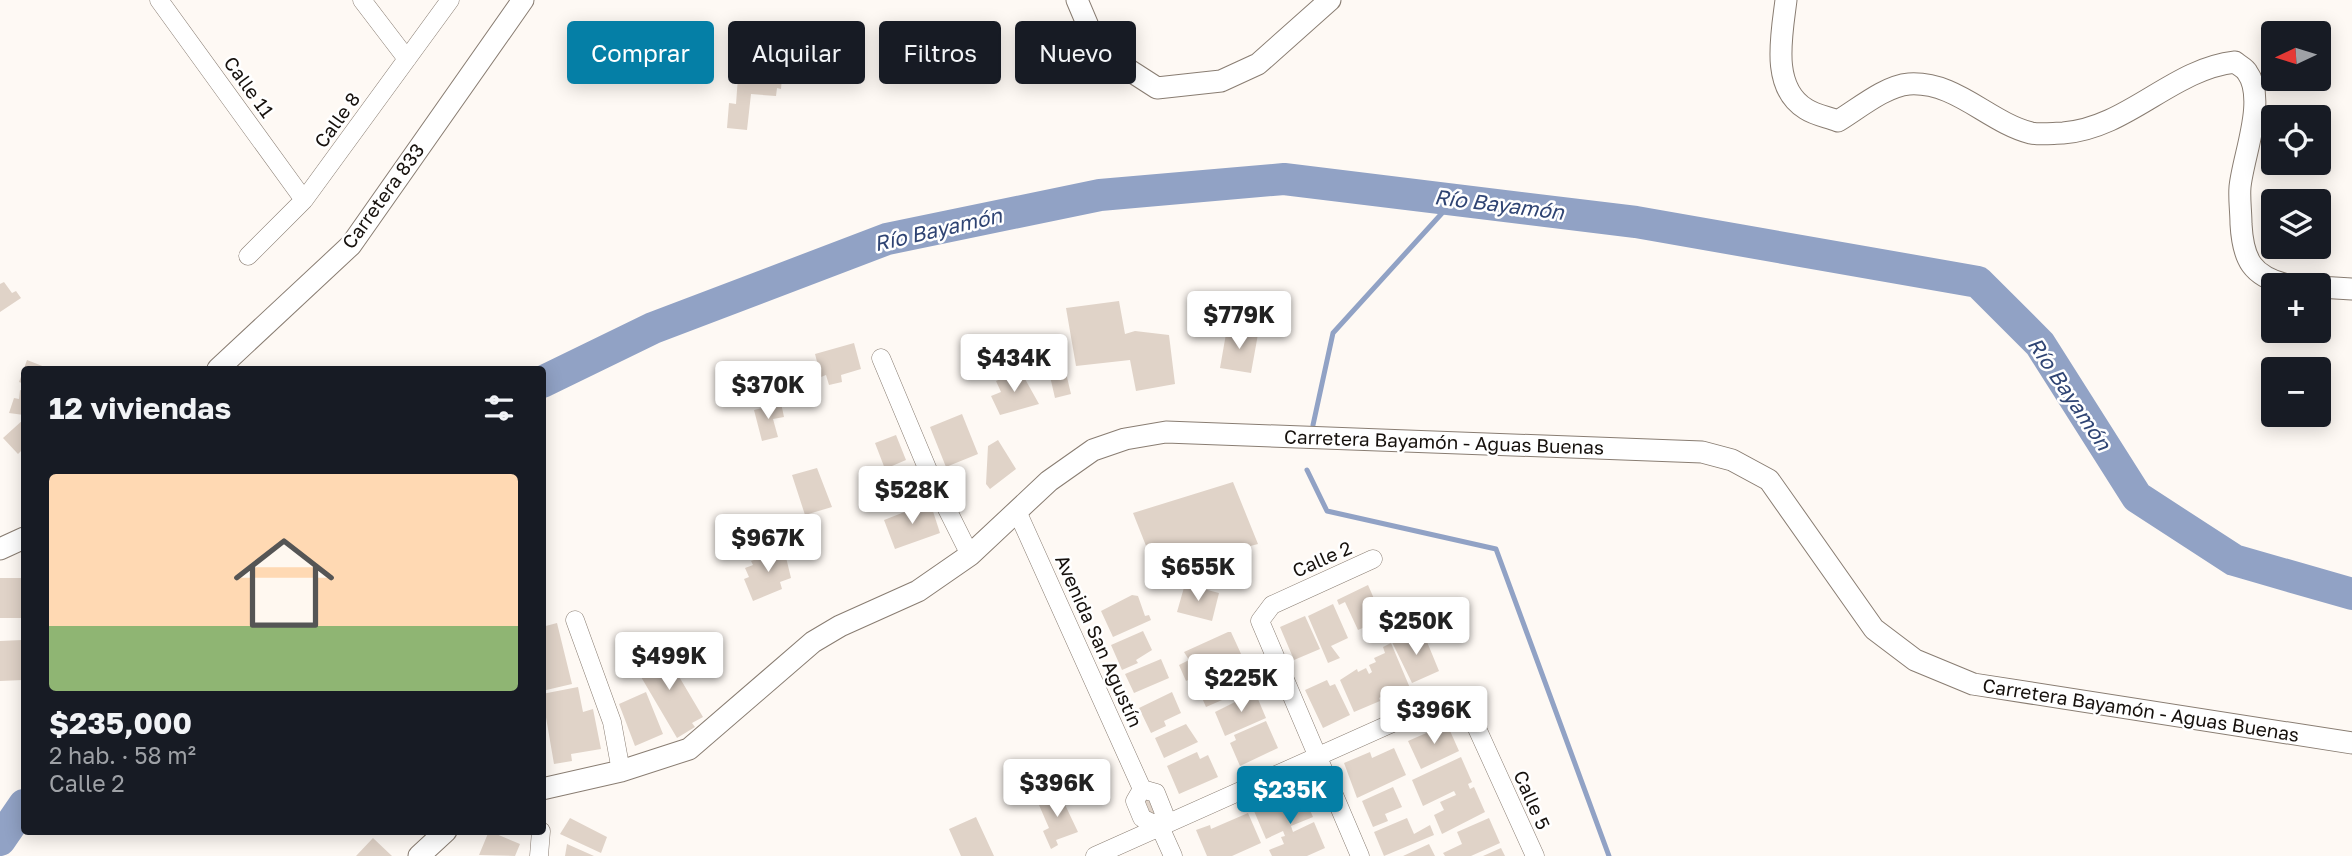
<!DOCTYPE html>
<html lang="es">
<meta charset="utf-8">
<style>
:root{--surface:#171b24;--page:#242831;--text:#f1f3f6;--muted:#9ea1a6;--line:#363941;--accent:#057fa6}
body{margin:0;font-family:"Golos Text",sans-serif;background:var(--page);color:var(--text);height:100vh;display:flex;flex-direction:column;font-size:26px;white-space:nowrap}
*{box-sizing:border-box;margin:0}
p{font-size:23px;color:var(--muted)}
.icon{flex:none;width:38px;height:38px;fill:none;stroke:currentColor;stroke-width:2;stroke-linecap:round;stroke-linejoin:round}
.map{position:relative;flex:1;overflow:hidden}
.panel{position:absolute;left:21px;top:366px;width:525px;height:469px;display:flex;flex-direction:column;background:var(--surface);border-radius:7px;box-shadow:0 4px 18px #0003}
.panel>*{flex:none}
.banner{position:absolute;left:567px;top:21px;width:665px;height:63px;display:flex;gap:14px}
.needle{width:46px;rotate:266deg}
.tools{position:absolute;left:2261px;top:21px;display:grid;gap:14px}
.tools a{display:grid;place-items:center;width:70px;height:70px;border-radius:7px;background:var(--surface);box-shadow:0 4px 18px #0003;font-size:35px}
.price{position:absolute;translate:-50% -60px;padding:0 16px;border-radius:7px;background:#fff;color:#222;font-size:23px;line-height:46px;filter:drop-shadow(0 2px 4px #0008)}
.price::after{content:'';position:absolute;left:50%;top:42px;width:21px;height:16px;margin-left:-10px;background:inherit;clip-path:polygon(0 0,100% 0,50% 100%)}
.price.on{background:var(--accent);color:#fff}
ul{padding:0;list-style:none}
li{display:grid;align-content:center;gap:14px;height:371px;padding:0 28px}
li+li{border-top:2px solid var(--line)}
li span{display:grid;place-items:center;height:217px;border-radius:7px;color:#555}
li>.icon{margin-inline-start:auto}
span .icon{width:126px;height:126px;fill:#fffc;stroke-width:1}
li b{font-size:30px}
h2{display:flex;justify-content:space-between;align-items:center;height:84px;padding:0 28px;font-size:30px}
.pill{padding:0 24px;border-radius:7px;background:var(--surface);box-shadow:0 4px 18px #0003;font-size:24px;line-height:63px}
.pill.on{background:var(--accent);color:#fff}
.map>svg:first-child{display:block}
</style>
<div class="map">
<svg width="2352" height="856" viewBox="0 0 2352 856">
<rect width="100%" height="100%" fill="#fef9f4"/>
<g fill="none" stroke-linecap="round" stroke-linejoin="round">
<path stroke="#91a2c5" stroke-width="5" d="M 1313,425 L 1333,333 L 1454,200
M 1307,470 L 1327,511 L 1496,549 L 1609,856"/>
<path stroke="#91a2c5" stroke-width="32" d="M 542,382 L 653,328 L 887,239 L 1100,195 L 1284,179 L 1636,222 L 1978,282 L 2040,344 L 2137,497 L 2234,560 L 2352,594
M 0,840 L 24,805"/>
</g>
<path fill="#e0d3c8" d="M 757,40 L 785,43 L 781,89 L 777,88 L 776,96 L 751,94 L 747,130 L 727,128 L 729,103 L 736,104 L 738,77 L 742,78 L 745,46 L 756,47 Z
M 4,282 L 12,293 L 16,291 L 21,298 L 0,312 L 0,284 Z
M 1119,301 L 1125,334 L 1135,331 L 1169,335 L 1175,384 L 1136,391 L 1130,360 L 1076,366 L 1066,308 Z
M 1227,328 L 1258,334 L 1251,373 L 1220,368 Z
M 854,343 L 861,369 L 841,375 L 842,382 L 829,385 L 826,375 L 821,377 L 815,354 Z
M 1062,356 L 1071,394 L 1055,398 L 1046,359 Z
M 27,360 L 50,369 L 24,369 L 24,384 L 19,382 Z
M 1020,370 L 1039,404 L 1000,415 L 991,396 L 1001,392 L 996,381 Z
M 20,390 L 24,391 L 24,415 L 9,413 L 14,398 L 19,399 Z
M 781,403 L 784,417 L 773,419 L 778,437 L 762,441 L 754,410 Z
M 962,414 L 978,454 L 946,467 L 930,427 Z
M 24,419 L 24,448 L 18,454 L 3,438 Z
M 896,435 L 906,460 L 885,469 L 875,443 Z
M 998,440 L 1016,469 L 990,489 L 986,484 L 988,446 Z
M 817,468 L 832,507 L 805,515 L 792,475 Z
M 1233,482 L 1258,544 L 1156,571 L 1133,513 Z
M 930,502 L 940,533 L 895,549 L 884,520 Z
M 783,545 L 791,578 L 780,582 L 782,589 L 753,601 L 744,579 L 749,577 L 745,568 L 753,565 L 751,561 L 771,554 L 769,550 Z
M 0,578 L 21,578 L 22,618 L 0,618 Z
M 1185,584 L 1219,593 L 1212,621 L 1177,612 Z
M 1368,585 L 1383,619 L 1358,630 L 1345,602 L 1339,605 L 1337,600 Z
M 1132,595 L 1138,596 L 1145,616 L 1149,615 L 1151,620 L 1113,637 L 1101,611 Z
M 1333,604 L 1348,638 L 1331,646 L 1340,658 L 1328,663 L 1308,616 Z
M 1305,616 L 1320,649 L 1294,660 L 1280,627 Z
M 557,623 L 572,684 L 542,691 L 542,627 Z
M 1143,631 L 1152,650 L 1136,660 L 1138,663 L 1122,670 L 1111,645 Z
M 1228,632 L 1231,632 L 1242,656 L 1186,681 L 1179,665 L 1189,660 L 1184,652 Z
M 1423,632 L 1439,671 L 1412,683 L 1391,640 L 1400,636 L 1403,641 Z
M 22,640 L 23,680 L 0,681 L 0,641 Z
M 1391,643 L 1410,688 L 1384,699 L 1383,696 L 1379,698 L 1380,701 L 1354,712 L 1340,680 L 1357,669 L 1358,672 L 1366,668 L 1369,674 L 1372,672 L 1369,665 L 1376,662 L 1374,658 L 1385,653 L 1383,647 Z
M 662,648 L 703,717 L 692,723 L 695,727 L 677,738 L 634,665 Z
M 1161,659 L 1169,678 L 1134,693 L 1125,674 Z
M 1242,662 L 1254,687 L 1238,694 L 1236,689 L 1228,693 L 1229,697 L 1206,707 L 1195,682 Z
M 1327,680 L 1330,686 L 1335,684 L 1350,715 L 1323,728 L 1305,690 Z
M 578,687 L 583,712 L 593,709 L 601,749 L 571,754 L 572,761 L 554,764 L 542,694 Z
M 646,692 L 663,734 L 635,746 L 619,704 Z
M 1172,692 L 1181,713 L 1164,721 L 1166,726 L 1151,733 L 1139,708 Z
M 1255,692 L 1266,718 L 1225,736 L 1215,712 Z
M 1266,721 L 1278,748 L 1240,766 L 1230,743 L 1236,740 L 1234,735 Z
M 1186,724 L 1198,742 L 1164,758 L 1155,738 Z
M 1447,724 L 1459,751 L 1421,769 L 1408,741 Z
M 1394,748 L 1406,775 L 1357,798 L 1344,763 L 1370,752 L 1372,758 Z
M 1197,752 L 1200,759 L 1208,755 L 1218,777 L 1179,794 L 1167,766 Z
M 1461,757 L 1472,782 L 1468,784 L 1470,789 L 1474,787 L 1485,812 L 1442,834 L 1434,815 L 1444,810 L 1440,802 L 1456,795 L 1454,791 L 1423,806 L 1412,780 Z
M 1393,787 L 1402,807 L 1385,814 L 1388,821 L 1373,827 L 1362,801 Z
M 1301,790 L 1313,817 L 1291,826 L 1293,832 L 1314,822 L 1325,848 L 1307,856 L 1272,856 L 1269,850 L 1284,844 L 1281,837 L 1285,836 L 1283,831 L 1266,839 L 1254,811 Z
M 1059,792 L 1078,832 L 1056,840 L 1058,845 L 1051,849 L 1043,831 L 1049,828 L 1039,805 L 1043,803 L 1041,800 Z
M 1151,797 L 1157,812 L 1149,815 L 1142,801 Z
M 1248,813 L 1261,843 L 1232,856 L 1207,856 L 1196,830 L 1210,825 L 1211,829 Z
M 976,817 L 994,856 L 961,856 L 949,829 Z
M 570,818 L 607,837 L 601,853 L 560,834 Z
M 1407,818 L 1414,834 L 1430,825 L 1434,835 L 1384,856 L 1374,832 Z
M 1489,818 L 1500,843 L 1471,856 L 1445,856 L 1443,853 L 1462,844 L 1457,832 Z
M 489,831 L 520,844 L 515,856 L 479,855 Z
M 373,838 L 392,856 L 356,856 Z
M 567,844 L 594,856 L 565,856 Z
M 1429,844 L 1435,856 L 1403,856 Z
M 1501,848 L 1505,856 L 1483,856 Z"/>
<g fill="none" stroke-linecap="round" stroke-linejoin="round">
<defs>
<path id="minor" d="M 159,0 L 304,200
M 362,0 L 407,59
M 248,256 L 304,200 L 450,0
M 881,358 L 930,475 L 970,555
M 1017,511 L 1142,789 L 1156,793 L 1164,813 L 1160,827
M 575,620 L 612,722 L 621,771
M 1142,789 L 1135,801 L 1142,818 L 1160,827 L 1173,856
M 539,856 L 541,831
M 1095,856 L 1446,699 L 1465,702 L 1535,856
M 1360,856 L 1260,621 L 1272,605 L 1373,559"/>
<path id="tertiary" d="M 1077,0 L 1094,40 L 1129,70 L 1157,88 L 1221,81 L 1258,64 L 1330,0
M 1786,0 C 1782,34 1770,87 1806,109 C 1815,115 1828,117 1838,121 C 1858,109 1885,86 1909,84 C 1956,81 1988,122 2031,133 C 2041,135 2054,133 2063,133 C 2128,128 2172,69 2235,62 C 2238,65 2245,68 2247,72 C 2267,99 2243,156 2240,187 C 2239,199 2241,212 2241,224 C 2243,260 2252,276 2287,285
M 2319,287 L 2352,289
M 218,369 L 351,245 L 523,0
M 0,549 L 24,538
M 542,789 L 621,771 L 689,749 L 813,642 L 840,626 L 918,591 L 970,555 L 1049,481 L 1093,450 L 1125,439 L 1166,432 L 1702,452 L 1732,460 L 1769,480 L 1874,629 L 1915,660 L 1973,684 L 2352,743
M 419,856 L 446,831"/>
</defs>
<use href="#minor" stroke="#897d72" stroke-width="19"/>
<use href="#tertiary" stroke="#897d72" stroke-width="23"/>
<use href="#minor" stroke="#fff" stroke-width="18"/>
<use href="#tertiary" stroke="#fff" stroke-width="21"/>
</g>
<g text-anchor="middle" stroke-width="5" stroke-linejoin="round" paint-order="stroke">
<g font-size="19" fill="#16110d" stroke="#fff">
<text transform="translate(249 87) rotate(54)" y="7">Calle 11</text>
<text transform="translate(337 120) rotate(-54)" y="7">Calle 8</text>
<text transform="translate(383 196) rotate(-54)" y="7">Carretera 833</text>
<text transform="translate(1444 442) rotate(2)" y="7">Carretera Bayamón - Aguas Buenas</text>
<text transform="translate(1322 559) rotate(-24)" y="7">Calle 2</text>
<text transform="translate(1099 641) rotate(66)" y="7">Avenida San Agustín</text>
<text transform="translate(2141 710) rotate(9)" y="7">Carretera Bayamón - Aguas Buenas</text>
<text transform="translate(1532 800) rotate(66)" y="7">Calle 5</text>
</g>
<g font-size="21" font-style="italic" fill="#2f4473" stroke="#fff">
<text transform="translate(1499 205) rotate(7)" y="7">Río Bayamón</text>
<text transform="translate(938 230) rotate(-13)" y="7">Río Bayamón</text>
<text transform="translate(2069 394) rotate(56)" y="7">Río Bayamón</text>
</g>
</g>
</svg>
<div class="tools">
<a><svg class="needle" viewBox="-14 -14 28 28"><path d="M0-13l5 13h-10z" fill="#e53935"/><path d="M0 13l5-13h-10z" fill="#9ea1a6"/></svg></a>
<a><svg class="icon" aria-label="locate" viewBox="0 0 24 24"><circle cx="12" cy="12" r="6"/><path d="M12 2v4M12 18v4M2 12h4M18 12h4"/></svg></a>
<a><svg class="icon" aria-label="layers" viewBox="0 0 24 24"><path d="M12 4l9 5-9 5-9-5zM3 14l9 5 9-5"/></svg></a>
<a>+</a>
<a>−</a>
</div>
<b class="price" style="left:1239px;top:351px">$779K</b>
<b class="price" style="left:1014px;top:394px">$434K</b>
<b class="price" style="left:768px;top:421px">$370K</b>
<b class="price" style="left:912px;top:526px">$528K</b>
<b class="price" style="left:768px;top:574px">$967K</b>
<b class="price" style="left:1198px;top:603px">$655K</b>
<b class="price" style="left:1416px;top:657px">$250K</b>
<b class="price" style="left:669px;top:692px">$499K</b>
<b class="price" style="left:1241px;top:714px">$225K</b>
<b class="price" style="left:1434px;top:746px">$396K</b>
<b class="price" style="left:1057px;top:819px">$396K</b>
<b class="price on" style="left:1290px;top:826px">$235K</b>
<div class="banner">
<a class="pill on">Comprar</a>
<a class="pill">Alquilar</a>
<a class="pill">Filtros</a>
<a class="pill">Nuevo</a>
</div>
<section class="panel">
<h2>12 viviendas<svg class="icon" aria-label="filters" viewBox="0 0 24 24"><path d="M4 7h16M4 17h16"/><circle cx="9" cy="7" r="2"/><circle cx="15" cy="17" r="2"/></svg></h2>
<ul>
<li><span style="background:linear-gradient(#ffd9b3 70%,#8fb573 0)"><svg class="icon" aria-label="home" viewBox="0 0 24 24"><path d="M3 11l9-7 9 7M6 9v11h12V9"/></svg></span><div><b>$235,000</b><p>2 hab. · 58 m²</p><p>Calle 2</p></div></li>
</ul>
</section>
</div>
